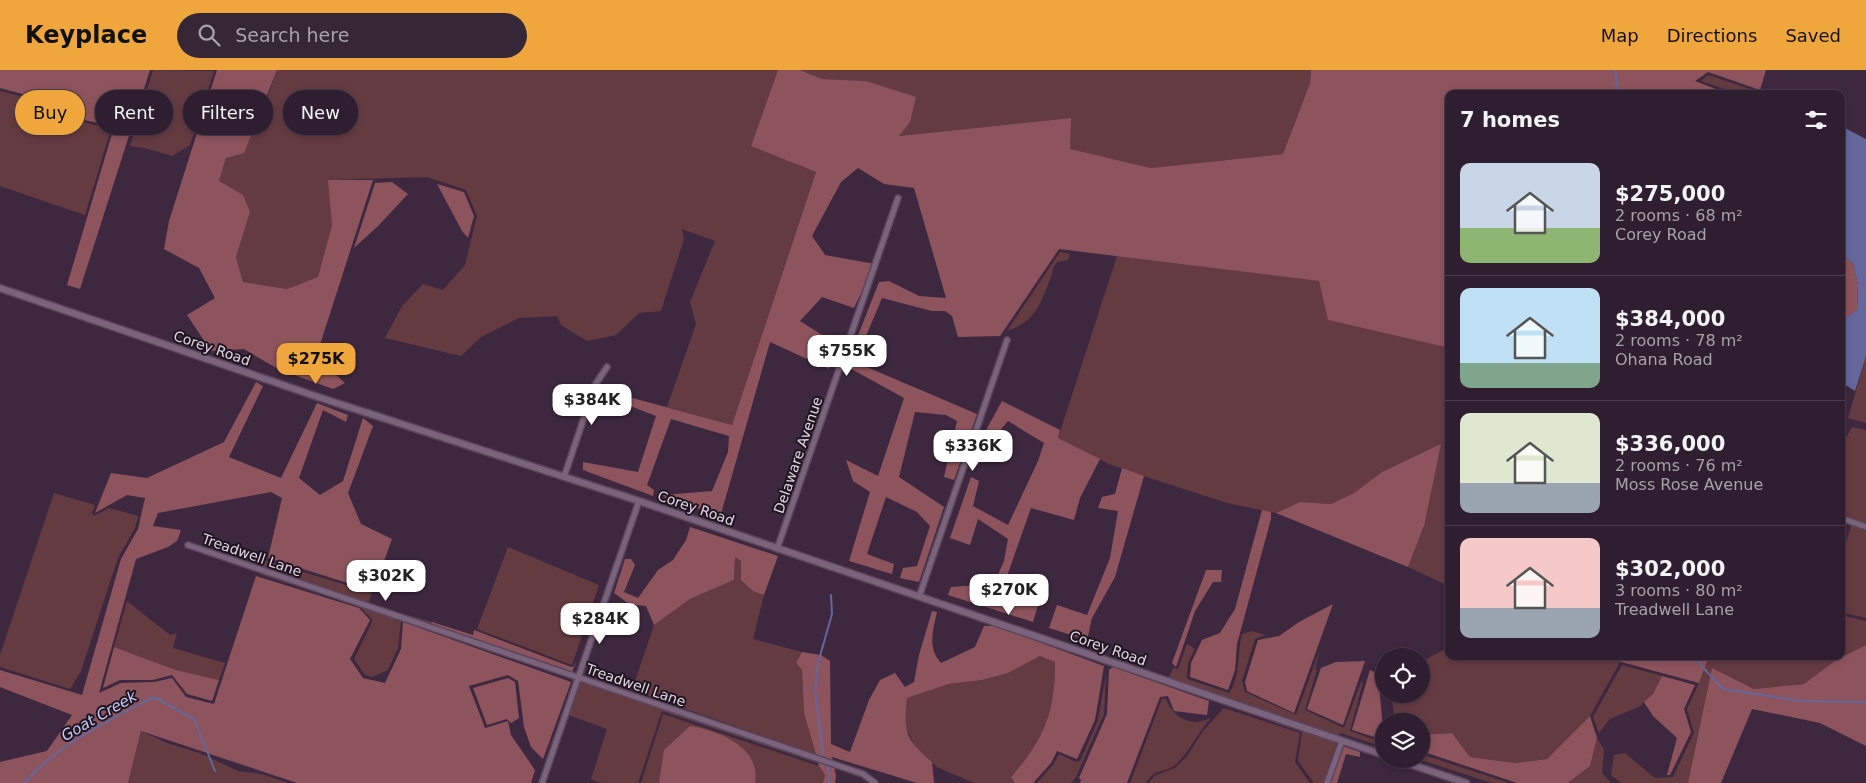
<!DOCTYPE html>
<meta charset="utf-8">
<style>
:root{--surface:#2e1e2f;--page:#362737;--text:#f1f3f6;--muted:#a7a2aa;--line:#493c4b;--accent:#efa73d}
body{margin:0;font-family:"DejaVu Sans",sans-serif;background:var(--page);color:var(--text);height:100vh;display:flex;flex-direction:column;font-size:19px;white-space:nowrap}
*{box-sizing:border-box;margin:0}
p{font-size:16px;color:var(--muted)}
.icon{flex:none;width:28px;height:28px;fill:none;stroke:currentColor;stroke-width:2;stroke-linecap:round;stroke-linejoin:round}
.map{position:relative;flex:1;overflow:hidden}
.details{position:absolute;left:1445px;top:20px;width:400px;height:570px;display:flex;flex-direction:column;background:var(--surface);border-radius:10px;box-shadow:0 2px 8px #0003,0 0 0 1px var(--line)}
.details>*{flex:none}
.top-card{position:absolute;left:15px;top:20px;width:475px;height:45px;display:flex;gap:10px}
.tools{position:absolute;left:1375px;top:578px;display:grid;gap:10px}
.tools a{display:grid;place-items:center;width:55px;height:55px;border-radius:50%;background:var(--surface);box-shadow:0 2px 8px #0003,0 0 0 1px var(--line);font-size:25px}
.price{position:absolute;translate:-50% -42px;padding:0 11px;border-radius:10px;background:#fff;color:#222;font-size:16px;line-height:32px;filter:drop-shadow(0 1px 2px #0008)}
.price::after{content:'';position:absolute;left:50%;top:30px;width:15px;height:11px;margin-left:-8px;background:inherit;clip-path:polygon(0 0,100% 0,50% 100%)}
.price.on{background:var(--accent);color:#111}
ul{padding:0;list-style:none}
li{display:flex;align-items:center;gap:15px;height:125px;padding:0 15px}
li+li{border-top:1px solid var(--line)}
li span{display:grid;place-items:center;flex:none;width:140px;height:100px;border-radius:10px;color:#555}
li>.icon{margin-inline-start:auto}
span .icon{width:60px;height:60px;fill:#fffc;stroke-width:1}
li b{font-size:21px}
h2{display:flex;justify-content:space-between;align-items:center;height:60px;padding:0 15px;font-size:21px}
.chip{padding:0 18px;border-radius:22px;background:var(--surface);box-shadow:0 2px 8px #0003,0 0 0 1px var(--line);font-size:18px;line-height:45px}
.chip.on{background:var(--accent);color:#111}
header{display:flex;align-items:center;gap:30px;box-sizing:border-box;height:70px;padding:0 25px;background:var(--accent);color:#111}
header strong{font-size:24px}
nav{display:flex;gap:28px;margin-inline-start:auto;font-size:18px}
.search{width:350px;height:45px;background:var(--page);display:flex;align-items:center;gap:12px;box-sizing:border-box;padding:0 18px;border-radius:28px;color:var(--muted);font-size:19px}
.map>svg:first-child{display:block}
</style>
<header>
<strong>Keyplace</strong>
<div class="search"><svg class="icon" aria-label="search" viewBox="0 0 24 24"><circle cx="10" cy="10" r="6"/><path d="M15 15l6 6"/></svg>Search here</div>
<nav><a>Map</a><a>Directions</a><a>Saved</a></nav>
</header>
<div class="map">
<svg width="1866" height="713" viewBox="0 0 1866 713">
<rect width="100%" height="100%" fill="#3e283f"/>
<path fill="#653b42" d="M 153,0 L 214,1 L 190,75 L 172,86 L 145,78 L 130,76 Z
M 277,0 L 778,0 L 751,76 L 816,102 L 732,355 L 667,337 L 696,254 L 690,232 L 715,171 L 682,159 L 684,169 L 661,241 L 639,243 L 616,265 L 587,271 L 561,255 L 557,246 L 519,248 L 481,267 L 461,286 L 385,268 L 402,236 L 423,214 L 443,220 L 465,195 L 477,146 L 466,120 L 427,107 L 329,110 L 332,155 L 318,207 L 287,219 L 243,212 L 236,187 L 250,142 L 219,111 L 226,88 L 266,31 Z
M 800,0 L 1311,0 L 1310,13 L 1283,84 L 1151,98 L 1069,79 L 1071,48 L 898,66 L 866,11 L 822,9 Z
M 1708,5 L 1765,24 L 1738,24 L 1701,11 Z
M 0,21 L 55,35 L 79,51 L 111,59 L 85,145 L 0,116 Z
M 1060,182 L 1070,184 L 1068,190 L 1057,192 C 1052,198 1053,203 1050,210 C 1038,237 1037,250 1007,261 Z
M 1117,186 L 1319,211 L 1328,250 L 1449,278 L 1449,516 L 1408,497 L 1424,456 L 1382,402 L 1354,423 L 1331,434 L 1300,432 L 1276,443 L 1227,433 L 1153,409 L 1109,394 L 1058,368 Z
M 1866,286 L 1866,353 L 1848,348 Z
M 1852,357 L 1866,360 L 1866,548 L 1841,542 L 1841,488 L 1852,453 L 1841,447 L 1841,377 Z
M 54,423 L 95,435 L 92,443 L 94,446 L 109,438 L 138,446 L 135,458 L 118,488 L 81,601 L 70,619 L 0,597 L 0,585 Z
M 508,477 L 599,515 L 572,595 L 477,559 Z
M 266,481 L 265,488 L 267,491 L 372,523 L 368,534 L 432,552 L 428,558 L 401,550 L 398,578 L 388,600 L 372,607 L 365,605 L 354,589 L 372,552 L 372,549 L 359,536 L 259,504 Z
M 735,487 L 741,491 L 753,520 L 764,525 L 753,569 L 802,582 L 796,593 L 802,600 L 804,643 L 815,684 L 632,620 L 654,555 L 690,529 L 734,510 Z
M 127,531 L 170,565 L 177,563 L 173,578 L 225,593 L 219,610 L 176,600 L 114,577 Z
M 1841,545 L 1866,551 L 1866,575 L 1836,590 L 1805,614 L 1754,619 L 1712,598 L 1688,713 L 1621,713 L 1611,705 L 1614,685 L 1625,683 L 1655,708 L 1673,707 L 1694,663 L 1687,639 L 1699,613 L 1709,586 L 1841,586 Z
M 1252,561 L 1265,565 L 1255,569 L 1242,611 L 1245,622 L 1296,645 L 1320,579 L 1315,599 L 1317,600 L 1305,640 L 1344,658 L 1361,612 L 1363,612 L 1350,661 L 1384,673 L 1384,677 L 1340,663 L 1338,666 L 1169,608 L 1173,598 L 1178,599 L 1187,574 L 1195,579 L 1188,593 L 1187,609 L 1229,623 C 1241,607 1237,583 1242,564 Z
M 1449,577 L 1449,586 L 1599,586 L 1620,592 L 1590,646 L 1547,689 L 1515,693 L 1470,687 L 1452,663 L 1421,665 L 1421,651 L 1395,651 L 1391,624 L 1421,624 L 1421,592 Z
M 1040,586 L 1055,592 C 1055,643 1044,669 1011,707 L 1015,713 L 974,713 L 937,697 L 916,678 L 904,655 L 907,628 L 949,614 L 982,610 L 1008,603 Z
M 1622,595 L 1662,606 L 1653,624 L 1640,636 L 1610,649 L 1599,663 L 1593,647 Z
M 1106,604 L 1104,644 L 1076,707 L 1071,713 L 1037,713 L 1053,695 L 1059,684 L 1076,692 L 1080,691 L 1098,650 Z
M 572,606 L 813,687 L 815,692 L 662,641 L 638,713 L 601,713 L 591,709 L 607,659 L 563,643 L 574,613 L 571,609 Z
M 1162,629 L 1166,629 C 1171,642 1180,651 1196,652 C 1200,652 1207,649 1211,648 C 1198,662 1190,682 1175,695 C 1163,704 1156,697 1146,713 L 1130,713 Z
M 1224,638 L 1300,663 L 1295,692 L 1310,713 L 1149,713 L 1154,706 L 1175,698 L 1188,685 L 1203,661 Z
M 663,644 L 819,696 L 825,705 L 823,713 L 641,713 Z
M 1277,652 L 1337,672 L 1323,713 L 1314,713 L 1298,691 L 1302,662 Z
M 141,661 L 167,673 L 202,684 L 238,701 L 262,704 L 288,713 L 128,713 Z
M 1597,668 L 1604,680 L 1602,703 L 1611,713 L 1568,713 L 1590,696 Z
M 1421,684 L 1509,713 L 1492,713 L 1418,689 L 1421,689 Z"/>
<path fill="#8e545e" d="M 0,0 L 150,0 L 80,219 L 67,215 L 114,57 L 80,49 L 56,33 L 0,18 Z
M 217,0 L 277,0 L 244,83 L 226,88 L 219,111 L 243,125 L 250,142 L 236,187 L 243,212 L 287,219 L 318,207 L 332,155 L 328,110 L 373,110 L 316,287 L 345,313 L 333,319 L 278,299 L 244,279 L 211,281 L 187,245 L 215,228 L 199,198 L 164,179 L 169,151 Z
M 778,0 L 800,0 L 822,9 L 866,11 L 916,27 L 910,52 L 899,66 L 1071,48 L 1070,79 L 1151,98 L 1283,84 L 1310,13 L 1311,0 L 1766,0 L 1760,20 L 1708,2 L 1695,11 L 1729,24 L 1449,24 L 1449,278 L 1328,250 L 1319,211 L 1059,179 L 1000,266 L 958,267 L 952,246 L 945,241 L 932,241 L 882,228 L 855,292 L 977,344 L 954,410 L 944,407 L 957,351 L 946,345 L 915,342 L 899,407 L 944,437 L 919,512 L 900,508 L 903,498 L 917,496 L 930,456 L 917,442 L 886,427 L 867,484 L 894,494 L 892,504 L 849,491 L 870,422 L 853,411 L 846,390 L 878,406 L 904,328 L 846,296 L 879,212 L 889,211 L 919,226 L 946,228 L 914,118 L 884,114 L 858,98 L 841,112 L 812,166 L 825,185 L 875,194 L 854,238 L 822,227 L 800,251 L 838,275 L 829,299 L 770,272 L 721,444 L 668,431 L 663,425 L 712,421 L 728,382 L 729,366 L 671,349 L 647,415 L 654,420 L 653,426 L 583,400 L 583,392 L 638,402 L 656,346 L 602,325 L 603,320 L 732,355 L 816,102 L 751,76 Z
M 392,112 L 408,124 L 378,156 L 354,178 L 375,113 Z
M 437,114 L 464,122 L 474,146 L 468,168 L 462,161 Z
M 1841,184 L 1853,194 L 1858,215 L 1857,240 L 1846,247 L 1841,246 Z
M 256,312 L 263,316 L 229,387 L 281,408 L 317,333 L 348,345 L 346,352 L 323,340 L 299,408 L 320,425 L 343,411 L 363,348 L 373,356 L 348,423 L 361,454 L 392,469 L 373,521 L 268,488 L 282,428 L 271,422 L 158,443 L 153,456 L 181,460 L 177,471 L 168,477 L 136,489 L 99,623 L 121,613 L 154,612 L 172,608 L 186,627 L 214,634 L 256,506 L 359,538 L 370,550 L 350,589 L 363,608 L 385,613 L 401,579 L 403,552 L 571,612 L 543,689 L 531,677 L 524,657 L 518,611 L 508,605 L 469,616 L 485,658 L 508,651 L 511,665 L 535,700 L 531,713 L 297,713 L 141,661 L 128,713 L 0,713 L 0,692 L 47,681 L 72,645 L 0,617 L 0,600 L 82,625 L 121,489 L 138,459 L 145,428 L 127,425 L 95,443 L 111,403 L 147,408 L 224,372 Z
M 1002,331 L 1060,360 L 1058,368 L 1100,389 L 1080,428 L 1074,450 L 1031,438 L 1007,506 L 1019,510 L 1023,523 L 1038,535 L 1033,552 L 948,525 L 951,517 L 994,514 L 1004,491 L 1008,469 L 978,449 L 970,475 L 950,468 L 971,407 L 979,411 L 973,436 L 1008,455 L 1038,391 L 1044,373 L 1008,351 L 992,370 L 985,362 Z
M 1441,374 L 1424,456 L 1408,497 L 1276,443 L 1300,432 L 1331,434 L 1354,423 L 1382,402 Z
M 1122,398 L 1144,406 L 1115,507 L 1092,548 L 1087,570 L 1049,558 L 1057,535 L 1087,545 L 1110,488 L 1118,441 L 1098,438 L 1102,427 L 1115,424 Z
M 1262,440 L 1271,442 L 1271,449 L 1237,574 L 1235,600 L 1228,620 L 1190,607 L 1191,593 L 1202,570 L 1220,563 L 1235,539 Z
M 690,457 L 778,486 L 764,525 L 753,521 L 741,510 L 741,491 L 735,487 L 734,510 L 690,529 L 654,555 L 646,536 L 629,534 L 614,523 L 625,489 L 631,489 L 635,495 L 624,522 L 638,528 L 658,500 L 673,490 L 686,470 Z
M 1206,500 L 1222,500 L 1221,512 L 1213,512 L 1195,541 L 1176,597 L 1172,593 Z
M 1333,534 L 1294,643 L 1247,621 L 1245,612 L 1258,570 L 1279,566 L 1299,552 Z
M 932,541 L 937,542 C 933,560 927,578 941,593 L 975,577 L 984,556 L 996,556 L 1104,596 L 1095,650 L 1077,689 L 1057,681 L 1051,693 L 1033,713 L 1015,713 L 1011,707 C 1044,669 1055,643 1055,592 L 1040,586 L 1008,603 L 982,610 L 949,614 L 907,628 C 903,663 906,669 932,692 L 934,713 L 917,713 L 832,687 L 836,706 L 835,713 L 823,713 L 825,705 L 819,696 L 804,643 L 802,600 L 796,593 L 802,582 L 821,585 L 830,591 L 831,674 L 850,682 L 869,630 L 880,610 L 895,603 L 905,617 L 914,612 L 919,585 Z
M 432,552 L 473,565 L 474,560 L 571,597 L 575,596 L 576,591 L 570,608 L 428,558 Z
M 1866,575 L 1866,676 L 1820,653 L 1752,639 L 1721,713 L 1688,713 L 1712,598 L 1754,619 L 1804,614 L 1836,590 Z
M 114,577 L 176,600 L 219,610 L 212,631 L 187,624 L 172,605 L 153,610 L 120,610 L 103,618 Z
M 1599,586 L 1709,586 L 1699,613 Z
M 1365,591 L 1343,655 L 1307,639 L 1321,598 L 1336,592 Z
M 1113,597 L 1209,631 L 1207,645 L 1174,641 L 1168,626 L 1160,627 L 1127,713 L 1080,713 L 1081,710 L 1079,708 L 1107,644 L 1109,600 Z
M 1370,600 L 1378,604 L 1384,670 L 1352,660 Z
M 1662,606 L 1695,615 L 1684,639 L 1691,662 L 1670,705 L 1667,705 L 1677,668 L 1653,646 L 1644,632 L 1653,624 Z
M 508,608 L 515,612 L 519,648 L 511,653 L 507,649 L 487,655 L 473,618 Z
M 1590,646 L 1597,668 L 1590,696 L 1568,713 L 1517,713 L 1421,681 L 1421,665 L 1452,663 L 1470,687 L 1515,693 L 1547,689 Z
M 690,656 C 718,661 761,676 755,713 L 659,713 L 664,680 Z
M 1342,676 L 1360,682 L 1360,687 L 1346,684 L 1337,713 L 1330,713 Z"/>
<path fill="#65679a" d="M 1841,56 L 1866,69 L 1866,286 L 1855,321 L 1841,312 L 1841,246 L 1846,247 L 1857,240 L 1858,215 L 1853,194 L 1841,184 Z"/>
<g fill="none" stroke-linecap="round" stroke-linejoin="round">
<path stroke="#65679a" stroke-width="2" d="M 1615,0 L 1618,24
M 1695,586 L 1697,591 L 1723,619 L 1801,631 L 1861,632 L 1866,633
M 823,685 L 815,621 L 818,593 L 832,544 L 831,525
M 827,696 L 830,704 L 829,713
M 24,713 C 58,674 109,650 154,627 L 194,649 L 215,701"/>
<defs>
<path id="minor" d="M 564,407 L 595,315 L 607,297
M 1841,448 L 1866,457
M 188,475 L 863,704 L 875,713
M 777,479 L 898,128
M 919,527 L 1007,270
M 542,713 L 639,431
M 1327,713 L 1342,671"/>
<path id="tertiary" d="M 0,218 L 312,325 L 639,431 L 1384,685
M 1395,689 L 1466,713"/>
</defs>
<use href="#minor" stroke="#5a475b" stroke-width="8"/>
<use href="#tertiary" stroke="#5a475b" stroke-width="9"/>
<use href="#minor" stroke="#7c637d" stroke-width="5"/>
<use href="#tertiary" stroke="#7c637d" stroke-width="6"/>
</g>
<g text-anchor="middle" stroke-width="4" stroke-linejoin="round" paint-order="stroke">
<g font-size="14" fill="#e4d5e4" stroke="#1f1520">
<text transform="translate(212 278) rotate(19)" y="5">Corey Road</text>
<text transform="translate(798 385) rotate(-71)" y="5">Delaware Avenue</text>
<text transform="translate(696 438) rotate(19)" y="5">Corey Road</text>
<text transform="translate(252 485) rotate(19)" y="5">Treadwell Lane</text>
<text transform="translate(1108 578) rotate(19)" y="5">Corey Road</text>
<text transform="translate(636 615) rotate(19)" y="5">Treadwell Lane</text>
</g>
<g font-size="15" font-style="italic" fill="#c9ccfb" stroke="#1f1520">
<text transform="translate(99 646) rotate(-30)" y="5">Goat Creek</text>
</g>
</g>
</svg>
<div class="tools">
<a><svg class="icon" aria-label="locate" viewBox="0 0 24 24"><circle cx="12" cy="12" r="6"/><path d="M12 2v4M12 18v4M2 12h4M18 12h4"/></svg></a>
<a><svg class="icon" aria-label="layers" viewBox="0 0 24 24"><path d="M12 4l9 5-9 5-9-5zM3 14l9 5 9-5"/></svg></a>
</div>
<b class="price" style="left:847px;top:307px">$755K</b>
<b class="price on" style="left:316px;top:315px">$275K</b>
<b class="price" style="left:592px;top:356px">$384K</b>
<b class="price" style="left:973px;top:402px">$336K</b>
<b class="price" style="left:386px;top:532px">$302K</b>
<b class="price" style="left:1009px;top:546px">$270K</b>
<b class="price" style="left:600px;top:575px">$284K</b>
<div class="top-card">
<a class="chip on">Buy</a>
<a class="chip">Rent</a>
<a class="chip">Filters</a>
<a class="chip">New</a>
</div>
<section class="details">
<h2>7 homes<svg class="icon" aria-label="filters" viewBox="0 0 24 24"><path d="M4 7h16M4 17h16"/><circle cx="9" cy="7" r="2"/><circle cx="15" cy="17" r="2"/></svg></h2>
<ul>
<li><span style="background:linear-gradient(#c9d6e8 65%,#8fb573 0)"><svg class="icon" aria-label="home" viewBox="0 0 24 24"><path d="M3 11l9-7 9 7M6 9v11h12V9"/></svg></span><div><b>$275,000</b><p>2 rooms · 68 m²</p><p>Corey Road</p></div></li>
<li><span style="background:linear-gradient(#bfe0f5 75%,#7fa58c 0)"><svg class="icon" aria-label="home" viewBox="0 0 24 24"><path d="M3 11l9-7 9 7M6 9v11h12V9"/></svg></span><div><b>$384,000</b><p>2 rooms · 78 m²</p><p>Ohana Road</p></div></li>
<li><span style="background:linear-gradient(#dfe7d0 70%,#9aa5b1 0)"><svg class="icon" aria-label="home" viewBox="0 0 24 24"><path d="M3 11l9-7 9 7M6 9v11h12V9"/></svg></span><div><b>$336,000</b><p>2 rooms · 76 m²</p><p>Moss Rose Avenue</p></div></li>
<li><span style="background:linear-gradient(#f6c9c9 70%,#9aa5b1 0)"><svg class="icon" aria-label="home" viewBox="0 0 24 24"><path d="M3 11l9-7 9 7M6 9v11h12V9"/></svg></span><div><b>$302,000</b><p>3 rooms · 80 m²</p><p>Treadwell Lane</p></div></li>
</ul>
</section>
</div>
